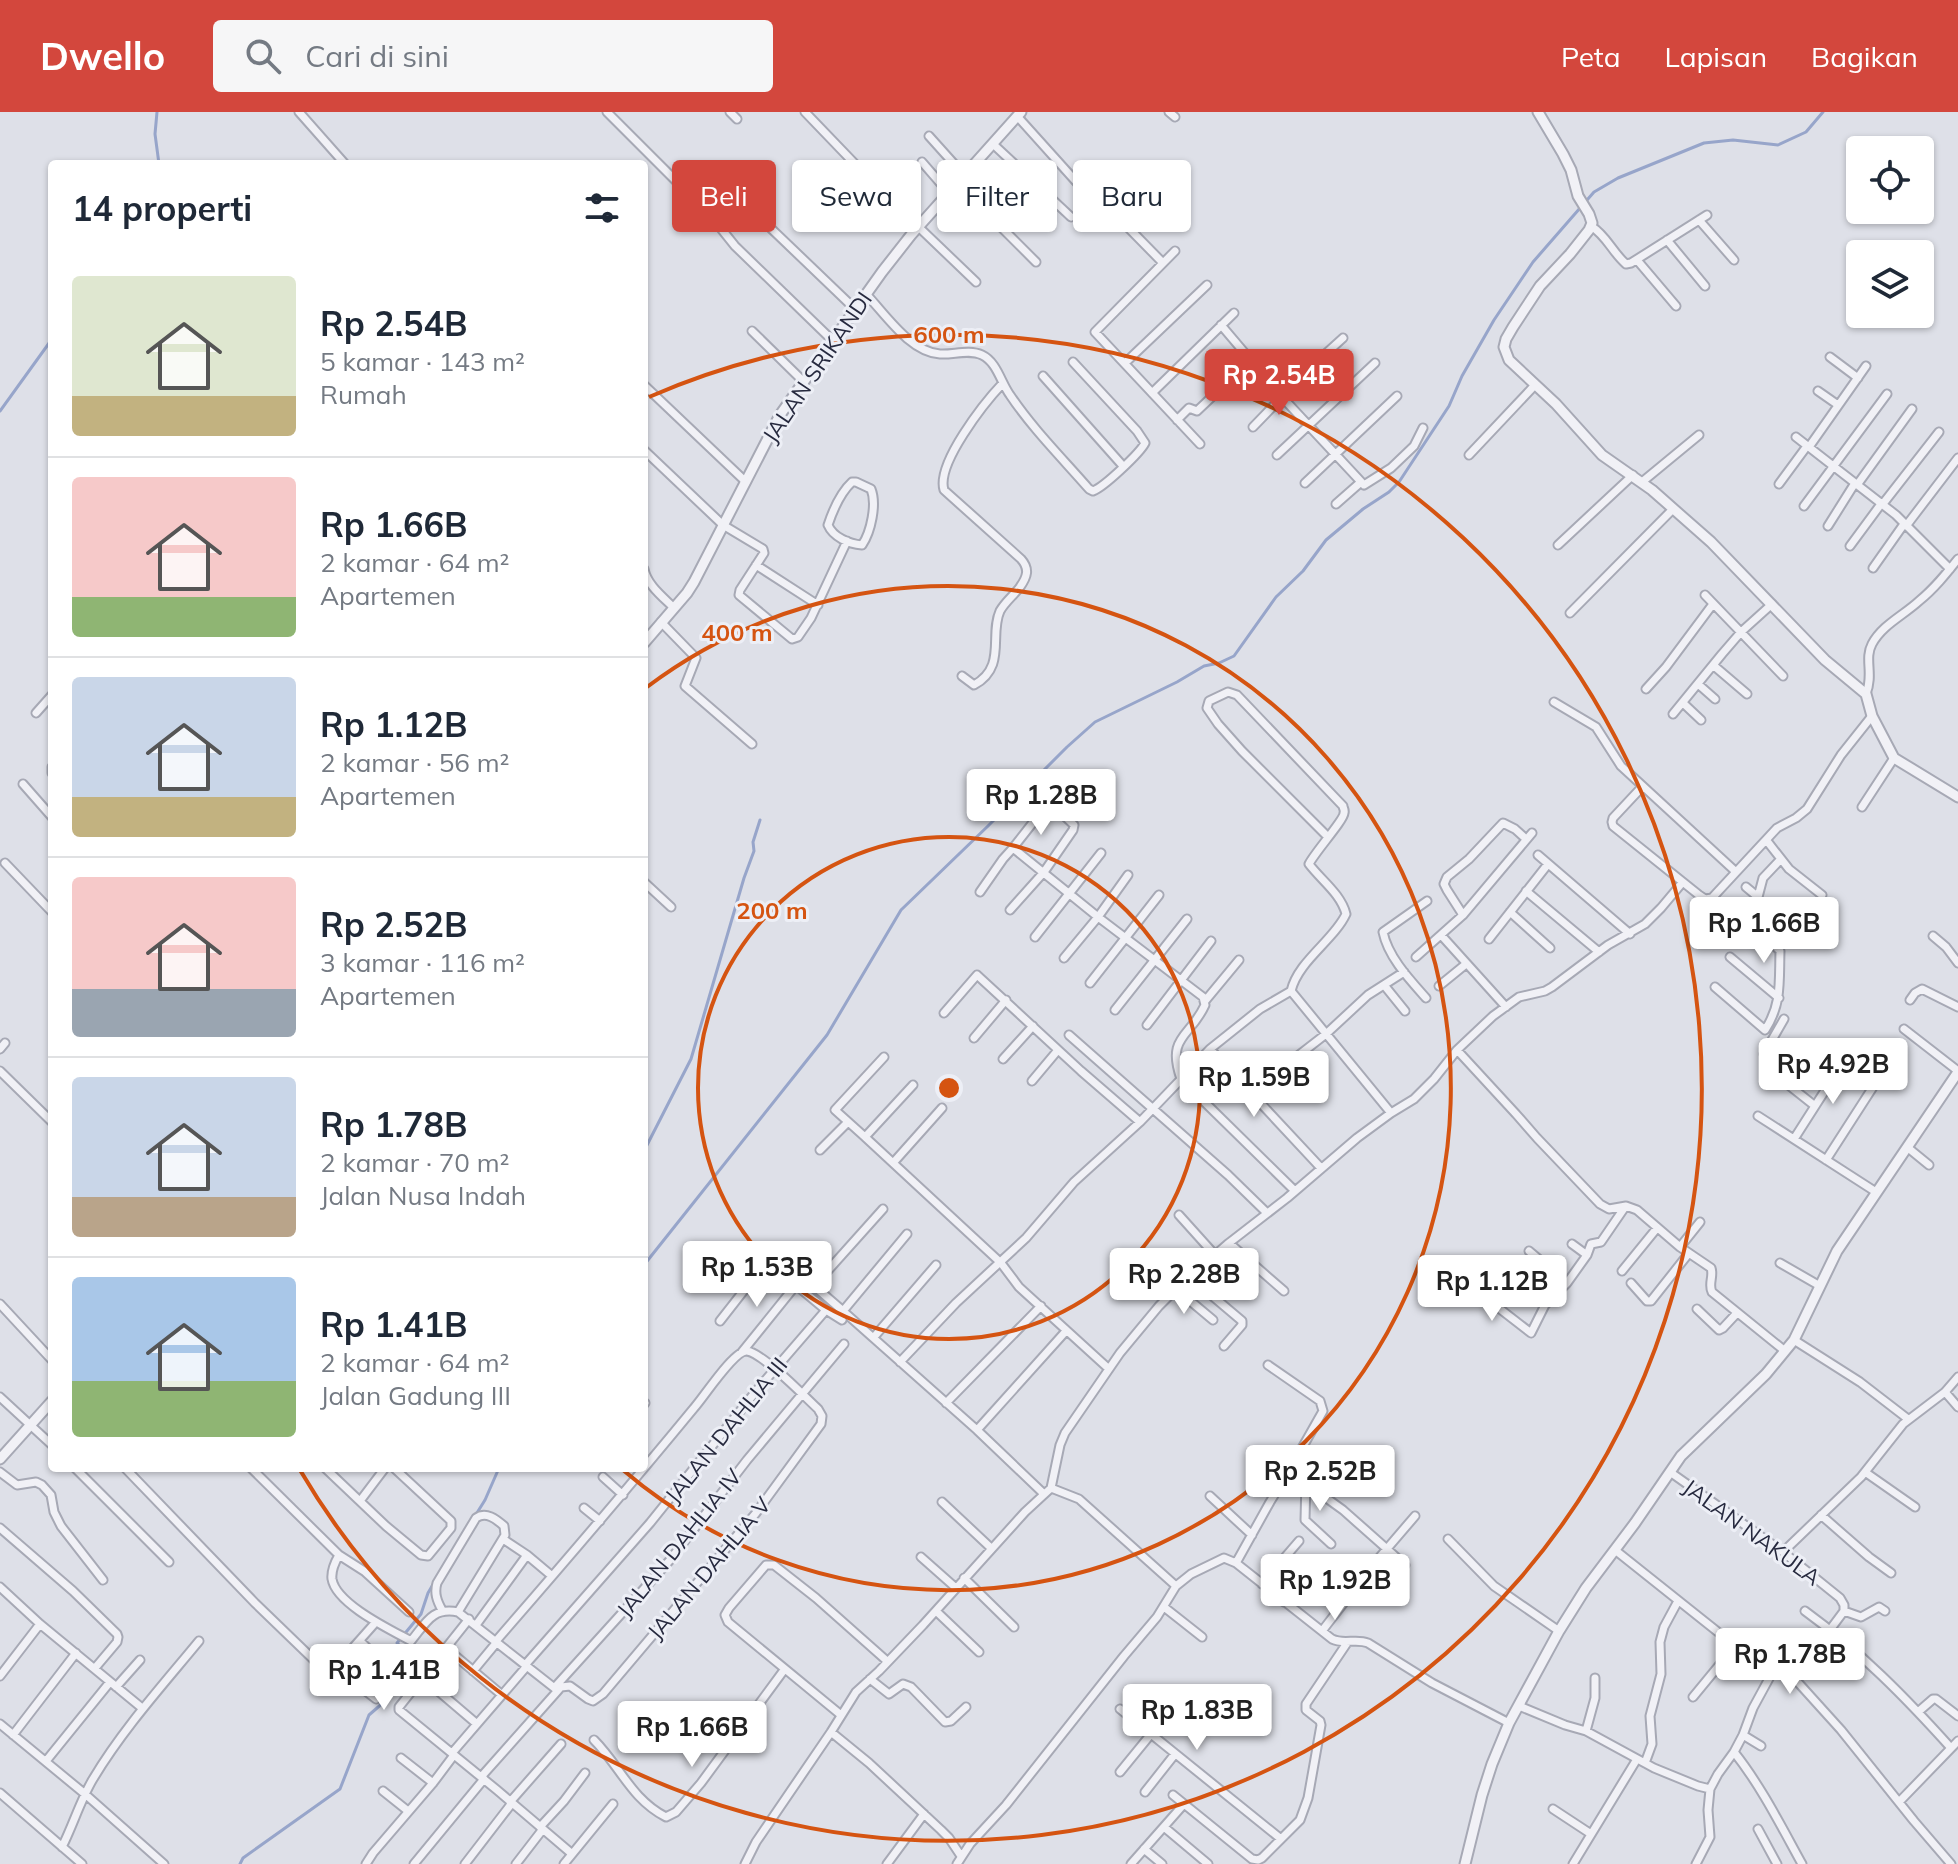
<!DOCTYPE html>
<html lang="id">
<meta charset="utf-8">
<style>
:root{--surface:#fff;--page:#f6f6f7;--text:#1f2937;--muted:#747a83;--line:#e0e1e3;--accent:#d3473d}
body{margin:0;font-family:Mulish,sans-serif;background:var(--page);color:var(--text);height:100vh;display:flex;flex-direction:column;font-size:30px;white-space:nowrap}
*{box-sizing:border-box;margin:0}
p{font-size:26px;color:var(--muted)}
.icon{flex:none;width:44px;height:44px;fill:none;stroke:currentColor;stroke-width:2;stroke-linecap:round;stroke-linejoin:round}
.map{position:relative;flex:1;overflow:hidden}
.sheet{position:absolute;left:48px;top:48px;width:600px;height:1312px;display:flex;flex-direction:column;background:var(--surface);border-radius:8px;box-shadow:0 2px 6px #0004}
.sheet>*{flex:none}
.guide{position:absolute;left:672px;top:48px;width:760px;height:72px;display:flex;gap:16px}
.controls{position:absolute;left:1846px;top:24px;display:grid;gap:16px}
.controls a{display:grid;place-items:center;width:88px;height:88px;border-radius:8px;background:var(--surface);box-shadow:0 2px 6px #0004;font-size:40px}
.price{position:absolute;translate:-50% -68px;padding:0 18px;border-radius:8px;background:#fff;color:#222;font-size:26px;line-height:52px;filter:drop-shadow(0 2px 4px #0008)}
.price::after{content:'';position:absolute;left:50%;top:48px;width:24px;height:18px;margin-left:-12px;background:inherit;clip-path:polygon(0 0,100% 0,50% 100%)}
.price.current{background:var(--accent);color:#fff}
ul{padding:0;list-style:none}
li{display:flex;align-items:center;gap:24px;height:200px;padding:0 24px}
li+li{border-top:2px solid var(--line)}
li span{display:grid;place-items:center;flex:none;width:224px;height:160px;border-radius:8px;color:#555}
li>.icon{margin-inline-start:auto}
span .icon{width:96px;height:96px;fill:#fffc;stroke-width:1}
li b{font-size:34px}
h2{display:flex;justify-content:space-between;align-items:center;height:96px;padding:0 24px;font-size:34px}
.tag{padding:0 28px;border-radius:8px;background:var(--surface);box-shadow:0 2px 6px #0004;font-size:28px;line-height:72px}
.tag.current{background:var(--accent);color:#fff}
header{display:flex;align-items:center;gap:48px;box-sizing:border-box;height:112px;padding:0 40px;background:var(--accent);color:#fff}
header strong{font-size:38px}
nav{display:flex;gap:44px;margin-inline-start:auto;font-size:28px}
.search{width:560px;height:72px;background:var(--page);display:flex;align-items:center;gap:20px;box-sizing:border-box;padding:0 28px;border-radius:8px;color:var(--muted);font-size:30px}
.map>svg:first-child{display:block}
</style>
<header>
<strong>Dwello</strong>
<div class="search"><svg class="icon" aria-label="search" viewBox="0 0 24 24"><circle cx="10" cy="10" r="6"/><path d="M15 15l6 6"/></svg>Cari di sini</div>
<nav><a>Peta</a><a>Lapisan</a><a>Bagikan</a></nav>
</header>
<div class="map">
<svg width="1958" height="1752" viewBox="0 0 1958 1752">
<rect width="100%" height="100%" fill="#dee0e8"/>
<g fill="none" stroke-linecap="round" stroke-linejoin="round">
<path stroke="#97a5ca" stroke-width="3" d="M 157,0 L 155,22 L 159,52
M 0,299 L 52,227
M 644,1039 L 691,947 L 744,766 L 754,739 L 753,730 L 760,708
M 644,1153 L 827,923 L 901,798 L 988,714 L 1067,635 L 1095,610 L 1177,570 L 1204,554 L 1219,551 L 1234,544 L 1276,485 L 1303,459 L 1326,428 L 1363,397 L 1389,380 L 1399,370 L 1449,294 L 1462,264 L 1494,208 L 1533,150 L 1594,80 L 1618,66 L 1704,31 L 1733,28 L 1778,33 L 1806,20 L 1823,0
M 475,1404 L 485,1388 L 499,1356
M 240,1752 L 243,1746 L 340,1677 L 369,1603 L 385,1589 L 416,1553 L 416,1548 L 397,1531 L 421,1502 L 428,1481 L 452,1440"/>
<defs>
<path id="minor" d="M 299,0 L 345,52
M 607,0 L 688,81 L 715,109 L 735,134 L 833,229
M 730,0 L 737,7
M 805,0 L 879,77 L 976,170
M 1169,0 L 1175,5
M 1017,4 L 1080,74 L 1111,98 L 1163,151
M 929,24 L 964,63
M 993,32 L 1071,105
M 922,50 L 948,80
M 957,71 L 1036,150
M 756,102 L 855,197
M 1699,108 L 1734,148
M 1591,114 C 1607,124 1612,140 1626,152 L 1631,151 L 1707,103
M 1667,128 L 1705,174
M 1175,139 L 1095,220 L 1200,332
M 1637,148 L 1676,194
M 866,182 C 886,203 910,240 940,242 C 953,243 969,237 982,243 C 997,250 1001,271 1010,283 C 1032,316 1062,346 1089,377 L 1093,379 C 1104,375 1140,341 1145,331 L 1137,319 L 1073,250
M 1221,213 L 1282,285 L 1364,373 L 1391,356 L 1414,334 L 1423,316
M 752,219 L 804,270
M 1830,245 L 1858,266
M 1125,251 L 1207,173
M 1043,264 L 1123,354
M 644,273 L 746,370
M 1818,279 L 1838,293
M 1152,281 L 1234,201
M 1280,283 L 1343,226
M 1177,308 L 1189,296 L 1197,299 L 1217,280
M 1253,315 L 1282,285
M 1796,325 L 1896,403 L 1950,457
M 1809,335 L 1866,254
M 644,338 L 723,413 L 763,437 L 764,441 L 740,478 L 739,483 L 792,527 L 798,525 L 811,506 L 847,429
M 1277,343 L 1375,251
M 1469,343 L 1535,273
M 852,370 L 856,370 L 871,377 C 877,392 871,420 862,433 C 849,432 833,425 828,413 C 833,398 840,381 852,370 Z
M 1642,370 L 1699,323
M 1305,371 L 1397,284
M 1779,372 L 1807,334
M 1857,373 L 1912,297
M 1336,392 L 1361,370
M 1882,393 L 1939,320
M 1804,394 L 1887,282
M 1828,414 L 1855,371
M 1906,414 L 1958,346
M 1558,433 L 1633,363
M 1850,434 L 1881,392
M 756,453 L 818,493
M 1873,456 L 1904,412
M 644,457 C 647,473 663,485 674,496
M 1705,483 L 1783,564
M 1570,501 L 1673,397
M 661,510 L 696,546 L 685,574 L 752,632
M 1713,553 L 1747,582
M 962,564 L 974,573 C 1007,555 989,523 1000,499 C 1005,490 1014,483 1020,475 C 1027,465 1030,457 1021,447 L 944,378 C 936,352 984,291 1003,271
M 1698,572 L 1715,587
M 1646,577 L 1666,555 L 1713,492
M 1866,582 C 1874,562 1864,547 1872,532 C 1882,513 1904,503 1919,489 C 1934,477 1946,462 1958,447
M 1554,590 L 1596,615 L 1621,654 L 1735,759
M 1683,591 L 1701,608
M 36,601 L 52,583
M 1673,602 L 1722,542 L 1741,520 L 1772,492
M 52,655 L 52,661
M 23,672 L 52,705
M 1642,675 L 1613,706 L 1612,710 L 1613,714 L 1699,783 L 1705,787 L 1712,786 L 1777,716 L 1796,706 L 1807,697 L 1841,643 L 1872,604
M 1862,695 L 1894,646
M 1327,724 L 1242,639 L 1218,612 L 1207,596 L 1209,589 L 1228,580 L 1237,583 L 1343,694 C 1343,696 1345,698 1344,701 C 1344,708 1315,740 1309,752 C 1321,768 1341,782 1346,802 C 1334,828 1298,849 1291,879 L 1391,1001
M 1767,729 L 1789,757 L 1822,783
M 1538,743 L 1630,822
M 5,751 L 52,800
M 644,770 L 671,795
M 1746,775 L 1758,785
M 1526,779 L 1599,840
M 980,780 L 1003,747 L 1013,736 L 1098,805 L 1203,885 L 1205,893 C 1190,926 1166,924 1181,967 L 1295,1079
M 1010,798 L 1044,760 L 1073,718 L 1074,713 L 1056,696 L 1049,694 L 1042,699 L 1013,736
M 1725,798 L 1753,822 L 1758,817
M 1510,800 L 1550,836
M 1463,803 L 1447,778 L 1444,772 L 1447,765 L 1469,747 L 1503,711 L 1515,717 L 1526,727
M 1441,823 L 1506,895
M 1933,824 L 1946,835 L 1958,851
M 1035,825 L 1101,741
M 1489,827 L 1548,752
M 1416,845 L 1463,803 L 1532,721
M 1730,845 L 1779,886
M 1064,846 L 1098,805 L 1128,763
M 1090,871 L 1159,783
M 1384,873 L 1405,899
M 1439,874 L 1466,852
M 1715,875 L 1765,918 C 1782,892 1779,870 1780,839 L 1758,817 L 1758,785 L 1763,766 L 1781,747
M 1426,886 C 1410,868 1388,845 1383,820 L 1427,789
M 1910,888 L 1915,881 L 1922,877 L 1958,895
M 1205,889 L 1239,848
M 1115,898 L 1187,807
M 944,901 L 977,863 L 1081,959 L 1140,1010
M 1784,907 L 1764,942 L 1781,960 L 1786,971 L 1815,994
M 1147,913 L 1211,829
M 1904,917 L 1958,959
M 1069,923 L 1228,1063 L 1267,1101
M 974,926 L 1006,888
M 0,937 L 5,931
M 1210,937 L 1321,1056
M 1457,938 L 1516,1002 L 1537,1026 L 1600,1092 L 1609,1097 L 1626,1094 L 1637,1098 L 1680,1135 L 1711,1156 C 1714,1164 1708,1172 1712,1180 L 1785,1239
M 1003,947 L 1033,914
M 0,959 L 52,1010
M 1032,969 L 1058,938
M 1786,971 L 1811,932
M 913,973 L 865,1025 L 1001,1151 L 1019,1175 L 1109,1257
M 1250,981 L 1326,922 L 1368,883 L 1404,860
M 1758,1004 L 1876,1080
M 865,1025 L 835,998 L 884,945
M 1794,1027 L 1847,944
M 1907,1035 L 1929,1053
M 820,1038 L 848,1010
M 1826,1048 L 1873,975
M 893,1051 L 942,996
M 1179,1103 L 1215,1143
M 907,1122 L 843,1199 L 977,1318 L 1044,1382
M 1229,1131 L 1284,1179
M 1572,1132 L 1587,1143
M 1680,1135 L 1700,1110
M 1529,1139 L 1567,1171
M 1780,1151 L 1820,1174
M 1493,1152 L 1545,1193
M 791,1154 L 843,1199
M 1622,1159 L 1657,1116
M 1190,1165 L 1242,1209 L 1242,1213 L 1224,1234
M 1631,1171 L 1647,1189 L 1651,1189 L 1689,1141
M 814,1174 L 883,1097
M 1473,1176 L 1531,1221 L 1545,1193 L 1567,1171 L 1587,1143 L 1591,1132 L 1601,1130 L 1625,1095
M 1176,1177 L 1213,1208
M 0,1192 L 52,1248
M 1697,1197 L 1719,1218 L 1723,1216 L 1737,1201
M 826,1198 L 842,1208
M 874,1225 L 936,1153
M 1794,1228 L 1860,1270 L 1908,1307
M 742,1240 L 796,1173
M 900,1250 L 956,1191 L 1026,1126 L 1074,1070 L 1140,1010 L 1210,937 L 1260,897 L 1291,879
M 1268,1253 L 1320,1289 L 1323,1299 L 1289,1359
M 1945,1280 L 1958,1295
M 0,1285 L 52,1333
M 946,1291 L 1041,1194
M 644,1292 L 645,1291
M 977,1318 L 1066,1219
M 75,1356 L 169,1450
M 125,1356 L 255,1491 L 314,1548
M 251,1356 L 339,1443 C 335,1450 331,1459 332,1467 C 336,1492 391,1518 411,1529 C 426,1511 432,1495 458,1500 L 557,1578
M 325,1356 L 386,1414 L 421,1443 L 428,1444 L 451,1416 L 451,1409 L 394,1356
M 0,1360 L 17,1373 L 36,1370 L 42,1373 L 51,1383 L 54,1400 L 61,1414 L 103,1468
M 1670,1360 L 1783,1440 L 1840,1486 L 1844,1493 L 1844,1499 L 1794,1566
M 1865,1360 L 1915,1395
M 603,1365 L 623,1383
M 1306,1369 L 1305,1408 L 1331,1432
M 1051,1376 L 1079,1387 L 1176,1474
M 1210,1384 L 1252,1423
M 360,1389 L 385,1356
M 942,1390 L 991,1436
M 584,1396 L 600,1409
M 1821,1403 L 1869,1445 L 1891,1461
M 0,1416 L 73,1479 L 117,1522 L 118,1525 L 117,1530 L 95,1556
M 503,1427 L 527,1443 L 552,1464
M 1448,1427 L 1494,1474 L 1559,1519
M 1615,1438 L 1748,1544 L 1772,1561 L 1780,1560 L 1794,1566 L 1841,1618 L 1914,1709 L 1951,1752
M 1783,1440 L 1861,1365 L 1903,1312 L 1945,1280 L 1958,1265
M 339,1443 L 364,1459 L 409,1500
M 921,1445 L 956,1476
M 1236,1451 L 1270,1390 L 1289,1359 L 1343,1398 L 1405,1453
M 964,1466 L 1014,1515
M 1262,1472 L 1299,1429
M 0,1475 L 40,1512 L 142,1596
M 1284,1490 L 1317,1448
M 1164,1495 L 1202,1525
M 442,1498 C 437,1489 434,1481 437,1471 L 476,1406 C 486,1399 496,1407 504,1414 L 505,1423 L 458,1500
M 936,1499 L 979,1540
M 1805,1499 C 1860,1539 1906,1586 1951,1636
M 1844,1499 L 1861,1505 L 1879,1495 L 1885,1499
M 469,1507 L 399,1595 L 399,1598 L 497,1678 L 571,1741
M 375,1511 L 343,1547 L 341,1553 L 350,1567 L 376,1587
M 476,1513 L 527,1443
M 1322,1519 L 1373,1453 L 1415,1404
M 360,1529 L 385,1553
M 446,1536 L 502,1583
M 525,1553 L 650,1411 L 757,1278 L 826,1198 L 767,1149 L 720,1209
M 473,1559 L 497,1530
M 0,1564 L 40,1512
M 423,1566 L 477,1612
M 870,1567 L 889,1582 L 903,1572 L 911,1575 L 945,1610 L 951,1609 L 966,1595
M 116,1575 L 140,1548
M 555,1575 L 670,1448 L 747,1348 L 844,1232
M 1693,1585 L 1735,1534
M 1519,1594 L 1565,1613 L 1586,1619 L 1654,1656 L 1698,1674 L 1710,1677
M 1120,1597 L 1151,1622
M 1918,1600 L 1933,1587 L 1936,1587 L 1958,1604
M 841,1603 L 728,1510 L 725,1503 L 729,1496 L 766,1453 L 774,1453 L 816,1486 L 887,1549
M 0,1612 L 85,1682 L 164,1752
M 1586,1619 L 1595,1586 L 1595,1566
M 831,1620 L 869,1651 L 941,1718 L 949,1726 L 961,1744
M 13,1623 L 76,1541
M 1743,1623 L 1761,1634
M 594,1628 C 620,1654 631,1687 666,1705 L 676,1700 L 701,1671 L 784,1558
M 1734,1640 C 1761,1674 1781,1714 1802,1752
M 452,1641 L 527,1554
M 401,1646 L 433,1671
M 46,1649 L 110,1570
M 1645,1651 L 1652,1632 L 1650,1604 L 1661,1562 L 1660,1530 L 1664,1515 L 1678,1489
M 1120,1660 L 1151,1622 L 1281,1727
M 481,1665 L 561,1575 L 570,1574 L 588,1587 L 593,1589 L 603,1582 L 756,1401 L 821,1312 L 822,1304 L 818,1297 C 805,1285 763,1241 747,1239 C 734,1238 704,1285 694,1296 C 629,1375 563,1452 496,1529
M 383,1679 L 408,1699
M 1145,1680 L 1175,1642
M 0,1681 L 82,1752
M 1173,1683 L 1252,1747 L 1258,1748 L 1262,1746 L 1300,1708 L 1308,1686 L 1321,1613 L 1320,1609 L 1306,1598 L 1306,1592 L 1347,1531
M 510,1690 L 561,1632
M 1899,1690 L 1958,1629
M 1553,1697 L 1591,1722
M 540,1715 L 564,1689 L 585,1661
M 1164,1715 L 1208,1752
M 1758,1717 L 1777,1752
M 62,1735 C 73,1713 81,1687 93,1667 C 123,1617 162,1574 199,1529
M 1144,1737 L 1162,1752
M 366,1752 L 373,1741 L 433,1671 L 454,1643
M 414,1752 L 484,1667
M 465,1752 L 512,1691
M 516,1752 L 543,1717
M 564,1752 L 613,1692
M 745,1752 L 756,1730 L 831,1620 L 856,1580 L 879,1559 L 923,1513 L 1025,1400 L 1051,1376 L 1060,1333 L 1065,1321 L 1120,1241 L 1159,1194 L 1176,1177 L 1229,1131 L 1287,1086 L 1357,1026 L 1391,1001 L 1414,987 L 1434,967 L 1457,938 L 1493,904 L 1519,885 L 1545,879 L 1552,875 L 1608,833 L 1645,812 L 1661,796 L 1682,771
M 887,1752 L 924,1702
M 957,1752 L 970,1732 L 1006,1693 L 1124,1544 L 1157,1505 L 1176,1474 L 1191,1462 L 1224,1446 L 1236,1451 L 1332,1527 C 1344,1533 1356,1526 1368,1531 L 1432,1571 L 1509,1611
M 1131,1752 L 1184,1692
M 1573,1752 L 1637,1647
M 1696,1752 L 1710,1725 L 1708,1698 L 1710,1677 L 1718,1662 L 1734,1640 L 1743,1623 L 1753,1596 L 1772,1561"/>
<path id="tertiary" d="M 1538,0 L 1563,42 L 1571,58 L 1578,84 L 1589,102 L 1592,111 L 1589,118 L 1570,142 L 1540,174 L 1513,215 L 1506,227 L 1504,235 L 1509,248 L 1556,292 L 1602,343 L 1652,378 L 1711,430 L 1825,548 L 1866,582 L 1872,604 L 1894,646 L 1958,685
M 644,531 L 687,481 L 694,470 L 780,303 L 882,160 L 911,123 L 1021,0
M 0,1347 L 52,1289
M 1465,1752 L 1482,1683 L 1492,1652 L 1509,1611 L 1559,1519 L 1586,1476 L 1635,1411 L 1681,1344 L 1766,1262 L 1794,1228 L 1837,1139 L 1958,960"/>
</defs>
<use href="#minor" stroke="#a7a9b5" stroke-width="11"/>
<use href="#tertiary" stroke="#a7a9b5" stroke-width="13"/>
<use href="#minor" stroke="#f1f1f6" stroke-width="7"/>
<use href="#tertiary" stroke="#f1f1f6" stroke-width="9"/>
</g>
<g fill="none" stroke="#d55411" stroke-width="4">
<circle cx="949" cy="976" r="251"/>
<path d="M647 575A502 502 0 1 1 623 1358"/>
<path d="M649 285A753 753 0 1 1 300 1358"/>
</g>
<g text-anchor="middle" stroke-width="6" stroke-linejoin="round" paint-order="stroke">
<g font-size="22" fill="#272a3f" stroke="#edeff6">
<text transform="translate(817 255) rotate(-56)" y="8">JALAN SRIKANDI</text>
<text transform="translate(726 1318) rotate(-51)" y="8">JALAN DAHLIA III</text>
<text transform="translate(1752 1420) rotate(36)" y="8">JALAN NAKULA</text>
<text transform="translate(679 1431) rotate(-51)" y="8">JALAN DAHLIA IV</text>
<text transform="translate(709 1456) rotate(-50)" y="8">JALAN DAHLIA V</text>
</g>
</g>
<circle cx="949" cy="976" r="12" fill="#d55411" stroke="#edeff6" stroke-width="4"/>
<g font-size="24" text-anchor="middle" font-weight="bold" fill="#d55411" stroke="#edeff6" stroke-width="6" stroke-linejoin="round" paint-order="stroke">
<text x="949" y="231">600 m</text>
<text x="737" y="529">400 m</text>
<text x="772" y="807">200 m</text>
</g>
</svg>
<div class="controls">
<a><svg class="icon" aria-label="locate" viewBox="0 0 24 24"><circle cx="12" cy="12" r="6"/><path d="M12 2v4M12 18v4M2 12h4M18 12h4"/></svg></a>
<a><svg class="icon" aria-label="layers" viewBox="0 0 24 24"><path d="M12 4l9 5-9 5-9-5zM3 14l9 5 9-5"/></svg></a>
</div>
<b class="price current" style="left:1279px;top:305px">Rp 2.54B</b>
<b class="price" style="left:1041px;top:725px">Rp 1.28B</b>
<b class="price" style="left:1764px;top:853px">Rp 1.66B</b>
<b class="price" style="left:1833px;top:994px">Rp 4.92B</b>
<b class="price" style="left:1254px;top:1007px">Rp 1.59B</b>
<b class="price" style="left:757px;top:1197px">Rp 1.53B</b>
<b class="price" style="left:1184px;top:1204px">Rp 2.28B</b>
<b class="price" style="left:1492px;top:1211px">Rp 1.12B</b>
<b class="price" style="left:1320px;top:1401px">Rp 2.52B</b>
<b class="price" style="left:1335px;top:1510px">Rp 1.92B</b>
<b class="price" style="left:1790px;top:1584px">Rp 1.78B</b>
<b class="price" style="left:384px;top:1600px">Rp 1.41B</b>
<b class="price" style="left:1197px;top:1640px">Rp 1.83B</b>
<b class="price" style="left:692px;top:1657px">Rp 1.66B</b>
<div class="guide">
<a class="tag current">Beli</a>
<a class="tag">Sewa</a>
<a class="tag">Filter</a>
<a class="tag">Baru</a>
</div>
<section class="sheet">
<h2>14 properti<svg class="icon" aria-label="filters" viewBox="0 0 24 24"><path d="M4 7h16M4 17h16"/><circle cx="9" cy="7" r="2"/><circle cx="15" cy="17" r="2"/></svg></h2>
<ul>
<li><span style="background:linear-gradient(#dfe7d0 75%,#c2b280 0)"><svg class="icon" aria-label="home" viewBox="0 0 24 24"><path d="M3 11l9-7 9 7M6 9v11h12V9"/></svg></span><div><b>Rp 2.54B</b><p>5 kamar · 143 m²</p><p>Rumah</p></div></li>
<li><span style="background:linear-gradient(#f6c9c9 75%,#8fb573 0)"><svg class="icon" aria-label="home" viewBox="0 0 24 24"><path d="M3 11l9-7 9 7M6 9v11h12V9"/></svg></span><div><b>Rp 1.66B</b><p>2 kamar · 64 m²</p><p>Apartemen</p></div></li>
<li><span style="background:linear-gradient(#c9d6e8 75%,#c2b280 0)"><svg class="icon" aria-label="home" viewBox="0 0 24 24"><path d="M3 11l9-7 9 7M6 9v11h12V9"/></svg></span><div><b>Rp 1.12B</b><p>2 kamar · 56 m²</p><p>Apartemen</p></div></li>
<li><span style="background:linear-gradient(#f6c9c9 70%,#9aa5b1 0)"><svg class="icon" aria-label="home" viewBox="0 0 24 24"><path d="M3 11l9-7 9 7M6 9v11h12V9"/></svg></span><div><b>Rp 2.52B</b><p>3 kamar · 116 m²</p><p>Apartemen</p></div></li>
<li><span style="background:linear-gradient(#c9d6e8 75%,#b9a48a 0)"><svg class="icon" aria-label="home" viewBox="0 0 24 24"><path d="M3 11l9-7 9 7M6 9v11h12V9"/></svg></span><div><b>Rp 1.78B</b><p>2 kamar · 70 m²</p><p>Jalan Nusa Indah</p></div></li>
<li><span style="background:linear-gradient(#a9c7e8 65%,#8fb573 0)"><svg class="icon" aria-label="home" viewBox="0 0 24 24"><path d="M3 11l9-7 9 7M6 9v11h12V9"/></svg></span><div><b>Rp 1.41B</b><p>2 kamar · 64 m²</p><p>Jalan Gadung III</p></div></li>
</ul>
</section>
</div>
